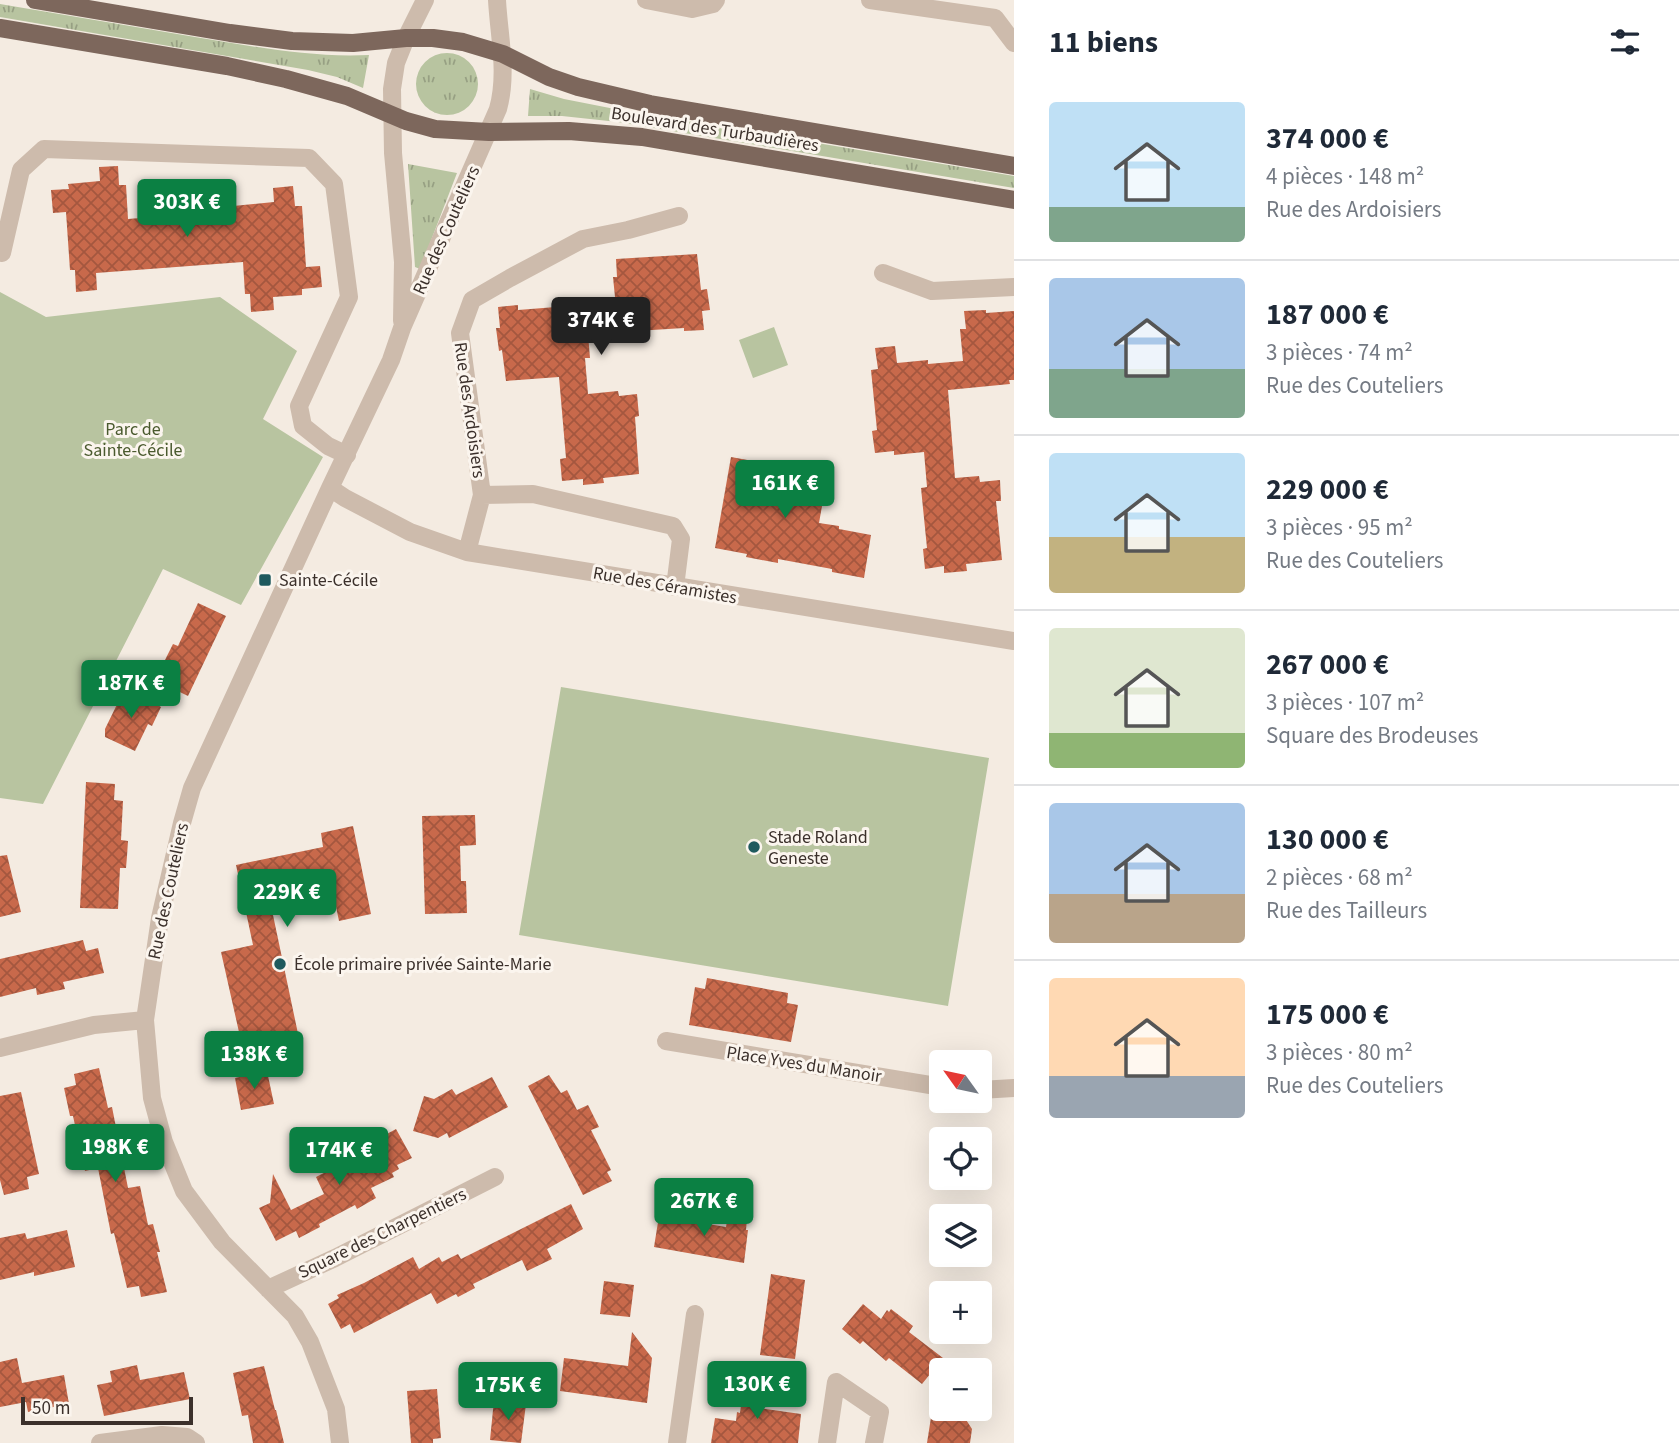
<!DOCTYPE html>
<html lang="fr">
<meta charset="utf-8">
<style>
:root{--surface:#fff;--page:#f2f2f3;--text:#1f2937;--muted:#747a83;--line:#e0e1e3;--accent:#0b8043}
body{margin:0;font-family:"Source Sans 3",sans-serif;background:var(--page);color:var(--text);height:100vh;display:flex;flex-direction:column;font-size:26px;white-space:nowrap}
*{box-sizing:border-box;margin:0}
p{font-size:23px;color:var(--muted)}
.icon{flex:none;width:38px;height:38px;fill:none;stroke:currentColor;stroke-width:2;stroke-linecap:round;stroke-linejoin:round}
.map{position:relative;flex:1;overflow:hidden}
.side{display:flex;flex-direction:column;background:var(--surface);width:665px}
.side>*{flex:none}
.needle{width:46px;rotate:303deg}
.buttons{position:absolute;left:929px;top:1050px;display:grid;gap:14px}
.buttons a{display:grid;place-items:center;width:63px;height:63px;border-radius:7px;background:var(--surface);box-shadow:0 7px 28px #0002;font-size:35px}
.scale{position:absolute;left:21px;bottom:18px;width:172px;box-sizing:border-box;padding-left:7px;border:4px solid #3b302b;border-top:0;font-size:19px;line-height:24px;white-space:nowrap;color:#3b302b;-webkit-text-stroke:5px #fbf5ee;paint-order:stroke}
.price{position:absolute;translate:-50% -60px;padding:0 16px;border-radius:7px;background:var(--accent);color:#fff;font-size:23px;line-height:46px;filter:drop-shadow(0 2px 4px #0008)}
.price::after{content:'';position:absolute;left:50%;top:42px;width:21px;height:16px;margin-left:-10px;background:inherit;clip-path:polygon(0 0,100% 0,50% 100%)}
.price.selected{background:#222;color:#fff}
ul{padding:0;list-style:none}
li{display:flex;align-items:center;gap:21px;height:175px;padding:0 35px}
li+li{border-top:2px solid var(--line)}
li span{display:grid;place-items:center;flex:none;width:196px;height:140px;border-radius:7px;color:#555}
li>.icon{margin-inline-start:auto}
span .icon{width:84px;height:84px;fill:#fffc;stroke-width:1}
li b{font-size:30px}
h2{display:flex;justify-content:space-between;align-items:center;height:84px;padding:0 35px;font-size:30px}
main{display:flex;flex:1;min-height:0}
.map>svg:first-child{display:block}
</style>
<main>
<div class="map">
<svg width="1014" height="1443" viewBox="0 0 1014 1443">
<defs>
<pattern id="grass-tufts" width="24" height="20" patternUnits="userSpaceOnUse" patternTransform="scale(1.75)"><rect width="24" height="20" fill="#b8c4a0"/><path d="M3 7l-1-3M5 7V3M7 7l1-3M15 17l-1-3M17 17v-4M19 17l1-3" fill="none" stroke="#97a083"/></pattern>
<pattern id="building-cross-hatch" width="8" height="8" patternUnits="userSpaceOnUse" patternTransform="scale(1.75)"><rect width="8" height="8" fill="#c8694b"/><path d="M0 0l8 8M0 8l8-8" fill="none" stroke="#a4573f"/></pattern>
</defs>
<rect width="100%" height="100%" fill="#f4ebe1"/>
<path fill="url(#grass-tufts)" d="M 0,4 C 65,15 130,26 195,37 C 252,46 310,58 369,55 L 363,88 L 337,77 L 308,70 L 0,17 Z
M416 84a31 31 0 1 1 62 0a31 31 0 1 1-62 0Z
M 530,89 L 564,99 L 620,110 L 1014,176 L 1014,188 L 618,122 L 562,116 L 528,116 Z
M 408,164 L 457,173 L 420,269 L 415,267 Z"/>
<path fill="#b8c4a0" d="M 0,292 L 46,317 L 220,297 L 297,351 L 263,419 L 323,457 L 241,605 L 163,569 L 43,804 L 0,798 Z
M 774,327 L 788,365 L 753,378 L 739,340 Z
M 561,687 L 989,758 L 948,1006 L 519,935 Z"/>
<path fill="url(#building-cross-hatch)" d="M 118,166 L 119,185 L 126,185 L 128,219 L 164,216 L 164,212 L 184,210 L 185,214 L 224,211 L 223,207 L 274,202 L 273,188 L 293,186 L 295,206 L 302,206 L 306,267 L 320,266 L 322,287 L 302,289 L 302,295 L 273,297 L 274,310 L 251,312 L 250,294 L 245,294 L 243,262 L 96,273 L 97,290 L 76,292 L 75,270 L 70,270 L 66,212 L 53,213 L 51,190 L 69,189 L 68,184 L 100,181 L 99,167 Z
M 697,254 L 701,290 L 707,289 L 710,310 L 702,311 L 704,330 L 684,331 L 684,328 L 588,334 L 590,358 L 585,358 L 588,394 L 618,391 L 619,396 L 637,394 L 639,416 L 635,417 L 639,474 L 603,478 L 604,483 L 583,485 L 583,479 L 562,481 L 560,459 L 566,458 L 559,377 L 506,381 L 502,350 L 499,351 L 496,328 L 500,328 L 498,307 L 518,305 L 518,310 L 581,305 L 581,310 L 616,307 L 613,277 L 617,277 L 616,259 Z
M 986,310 L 986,313 L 1014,311 L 1014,380 L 1009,380 L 1010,384 L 948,390 L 955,478 L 979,476 L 980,482 L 1000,480 L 1001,501 L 996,501 L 1002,560 L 966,564 L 967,571 L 944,573 L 944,566 L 925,569 L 923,549 L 927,548 L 921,488 L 927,487 L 924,452 L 894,455 L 894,451 L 875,453 L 872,431 L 877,430 L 871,370 L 878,369 L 875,348 L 895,346 L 897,363 L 928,360 L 928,364 L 963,361 L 960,329 L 966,329 L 964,311 Z
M 731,457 L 796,469 L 795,472 L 827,478 L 819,523 L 839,526 L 839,529 L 871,535 L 864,578 L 832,572 L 832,569 L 778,559 L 778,563 L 746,557 L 747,554 L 715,548 Z
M 198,603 L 226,616 L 188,696 L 155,680 L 173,644 L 178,646 Z
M 125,688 L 161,707 L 152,726 L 148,724 L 135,751 L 105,737 L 105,729 Z
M 86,782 L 115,784 L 114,800 L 123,801 L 121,840 L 128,841 L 127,856 L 126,868 L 120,868 L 118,909 L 80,908 Z
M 475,815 L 476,845 L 460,846 L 461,881 L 466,881 L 467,913 L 425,914 L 422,816 Z
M 353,826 L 371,914 L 339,921 L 335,902 L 273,915 L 301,1048 L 270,1055 L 266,1035 L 241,1041 L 221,952 L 253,945 L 236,865 L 323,847 L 321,833 Z
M 7,855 L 21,912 L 0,917 L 0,856 Z
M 83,940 L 86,951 L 98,948 L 104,973 L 63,982 L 65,989 L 37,995 L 36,988 L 0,997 L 0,959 Z
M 707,978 L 788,993 L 787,1003 L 798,1005 L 791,1042 L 689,1025 L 695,987 L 705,989 Z
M 99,1068 L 108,1108 L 112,1107 L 128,1188 L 140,1186 L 148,1225 L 153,1224 L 160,1252 L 157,1252 L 167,1292 L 141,1297 L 139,1286 L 127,1288 L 114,1233 L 111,1234 L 98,1168 L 85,1171 L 73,1116 L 70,1116 L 64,1088 L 76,1085 L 74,1074 Z
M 267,1071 L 274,1104 L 241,1110 L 235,1078 Z
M 549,1075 L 561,1093 L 567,1090 L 577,1110 L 588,1105 L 599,1127 L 591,1130 L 611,1170 L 607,1172 L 612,1181 L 583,1195 L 528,1086 Z
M 492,1077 L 508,1107 L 449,1138 L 447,1133 L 438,1138 L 413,1131 L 424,1096 L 434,1099 L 452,1089 L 456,1095 Z
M 21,1092 L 39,1174 L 27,1177 L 29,1189 L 4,1195 L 0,1180 L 0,1096 Z
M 396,1129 L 412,1158 L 397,1165 L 399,1169 L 392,1173 L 394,1177 L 371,1188 L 376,1198 L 357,1209 L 355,1205 L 319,1224 L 320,1227 L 299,1238 L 296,1231 L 276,1241 L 259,1208 L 270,1203 L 273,1174 L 291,1210 L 324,1194 L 316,1177 L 349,1160 L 348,1158 L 369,1148 L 365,1139 L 382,1130 L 385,1135 Z
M 571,1204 L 583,1229 L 547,1249 L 552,1259 L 527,1271 L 522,1260 L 473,1284 L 475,1288 L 458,1297 L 456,1294 L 437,1304 L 431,1293 L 354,1333 L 350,1324 L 341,1329 L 328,1304 L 339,1298 L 337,1295 L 364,1283 L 413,1257 L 419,1269 L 439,1257 L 442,1262 L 458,1254 L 461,1259 Z
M 728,1215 L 747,1218 L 746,1230 L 748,1230 L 744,1263 L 654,1247 L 659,1216 L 726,1227 Z
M 67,1230 L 75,1267 L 34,1276 L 34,1272 L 0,1280 L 0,1238 L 25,1233 L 27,1239 Z
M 771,1274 L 805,1280 L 795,1359 L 760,1355 Z
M 604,1281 L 634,1285 L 630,1317 L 600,1314 Z
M 863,1304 L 881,1319 L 887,1310 L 889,1312 L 891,1309 L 913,1326 L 909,1332 L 943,1358 L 922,1384 L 889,1358 L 886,1361 L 863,1341 L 860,1344 L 842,1329 Z
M 632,1332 L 652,1358 L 647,1403 L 560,1391 L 564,1358 L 628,1366 Z
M 17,1358 L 22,1383 L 64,1375 L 69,1404 L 28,1412 L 26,1402 L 0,1407 L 0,1362 Z
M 137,1365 L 140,1380 L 184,1372 L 190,1399 L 104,1416 L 97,1385 L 112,1382 L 110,1371 Z
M 264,1366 L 275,1410 L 276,1410 L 284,1443 L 253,1443 L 248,1415 L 242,1416 L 233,1373 Z
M 745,1375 L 762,1377 L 758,1408 L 801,1414 L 798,1443 L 711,1443 L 715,1418 L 736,1421 L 737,1412 L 740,1413 Z
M 437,1389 L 441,1438 L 433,1439 L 433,1443 L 411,1443 L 407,1391 Z
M 494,1400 L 526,1404 L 521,1443 L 490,1440 Z
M 932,1411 L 963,1415 L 972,1429 L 970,1443 L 927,1443 Z"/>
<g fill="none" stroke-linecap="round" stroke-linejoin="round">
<path stroke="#cdbbac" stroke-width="18" d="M 646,0 L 692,9 L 713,4 L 716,0
M 870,0 L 995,18 L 1014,43
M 2,253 L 21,170 L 44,149 L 309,158 L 334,184 L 349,297 L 299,406 L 303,426 L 328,446 L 347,455
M 883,273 L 932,291 L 1014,287
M 402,321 L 403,262 L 393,153 L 392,89 L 396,63 L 406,38 L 425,0
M 330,488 L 345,498 L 410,532 L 467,552 L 1014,641
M 482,495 L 533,494 L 673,526 L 681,539 L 675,587
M 467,552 L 482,495 L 460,333 L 472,300 L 510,278 L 583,239 L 628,230 L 679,216
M 666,1041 L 942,1087
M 0,1048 L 94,1025 L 145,1020
M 980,1090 L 1014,1088
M 268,1289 L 335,1258 L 495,1177
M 100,1443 L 162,1435 L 187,1437 L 196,1443
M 340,1443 L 336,1409 L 310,1342 L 295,1316 L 222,1242 L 184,1191 L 164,1142 L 152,1098 L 145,1020 L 160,918 L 182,823 L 192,788 L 330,488 L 391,360 L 402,328 L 498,109 C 508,73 499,37 497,0
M 677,1443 L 695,1314
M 827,1443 L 836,1382 L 880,1412 L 874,1443"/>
<path stroke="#7d675c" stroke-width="18" d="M 35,0 L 230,33 L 292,41 L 353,43 L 406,38 L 433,38 L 463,42 L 503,54 L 549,77 L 578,87 L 650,104 L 1014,166
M 0,28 L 227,66 L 286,79 L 347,96 L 406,121 L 435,129 L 489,132 L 569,131 L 642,137 L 1014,200"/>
</g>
<g fill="#1f5a5e" stroke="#fbf5ee" stroke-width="2.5">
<rect x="258" y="573" width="14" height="14" rx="3.5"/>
<circle cx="754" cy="847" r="7"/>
<circle cx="280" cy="964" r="7"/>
</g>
<g text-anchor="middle" stroke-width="6" stroke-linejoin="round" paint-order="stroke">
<g font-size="18" fill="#3b302b" stroke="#fbf5ee">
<text transform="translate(715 129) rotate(9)" y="6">Boulevard des Turbaudières</text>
<text transform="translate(446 230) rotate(-66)" y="6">Rue des Couteliers</text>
<text transform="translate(470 410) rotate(82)" y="6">Rue des Ardoisiers</text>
<text transform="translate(665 585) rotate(10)" y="6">Rue des Céramistes</text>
<text transform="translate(168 891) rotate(-78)" y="6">Rue des Couteliers</text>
<text transform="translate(804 1064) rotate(9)" y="6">Place Yves du Manoir</text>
<text transform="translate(382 1233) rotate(-26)" y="6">Square des Charpentiers</text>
</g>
<g font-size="18" fill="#4a5a2e" stroke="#fbf5ee">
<text x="133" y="435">Parc de<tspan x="133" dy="21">Sainte-Cécile</tspan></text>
</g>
<g font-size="18" fill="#3b302b" stroke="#fbf5ee" text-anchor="start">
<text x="279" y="586">Sainte-Cécile</text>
<text x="768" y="843">Stade Roland<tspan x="768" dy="21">Geneste</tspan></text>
<text x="294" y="970">École primaire privée Sainte-Marie</text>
</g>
</g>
</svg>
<div class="buttons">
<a><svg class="needle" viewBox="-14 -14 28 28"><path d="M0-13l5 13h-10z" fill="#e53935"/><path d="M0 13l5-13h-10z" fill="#747a83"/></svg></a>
<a><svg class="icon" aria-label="locate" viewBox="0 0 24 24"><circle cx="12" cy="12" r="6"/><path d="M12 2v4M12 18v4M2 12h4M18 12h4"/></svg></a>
<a><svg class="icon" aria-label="layers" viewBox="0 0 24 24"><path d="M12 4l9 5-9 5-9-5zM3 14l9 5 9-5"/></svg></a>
<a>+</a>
<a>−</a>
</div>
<div class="scale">50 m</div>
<b class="price" style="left:187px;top:239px">303K €</b>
<b class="price selected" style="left:601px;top:357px">374K €</b>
<b class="price" style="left:785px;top:520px">161K €</b>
<b class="price" style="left:131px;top:720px">187K €</b>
<b class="price" style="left:287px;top:929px">229K €</b>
<b class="price" style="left:254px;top:1091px">138K €</b>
<b class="price" style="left:115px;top:1184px">198K €</b>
<b class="price" style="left:339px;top:1187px">174K €</b>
<b class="price" style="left:704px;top:1238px">267K €</b>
<b class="price" style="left:757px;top:1421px">130K €</b>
<b class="price" style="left:508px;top:1422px">175K €</b>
</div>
<section class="side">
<h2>11 biens<svg class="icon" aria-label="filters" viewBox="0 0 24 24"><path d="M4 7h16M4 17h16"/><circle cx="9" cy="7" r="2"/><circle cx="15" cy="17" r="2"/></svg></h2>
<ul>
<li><span style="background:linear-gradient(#bfe0f5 75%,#7fa58c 0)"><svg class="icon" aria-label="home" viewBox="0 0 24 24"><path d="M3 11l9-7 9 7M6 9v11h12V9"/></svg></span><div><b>374 000 €</b><p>4 pièces · 148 m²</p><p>Rue des Ardoisiers</p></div></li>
<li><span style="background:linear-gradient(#a9c7e8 65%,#7fa58c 0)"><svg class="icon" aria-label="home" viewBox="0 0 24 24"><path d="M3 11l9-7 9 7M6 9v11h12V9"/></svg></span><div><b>187 000 €</b><p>3 pièces · 74 m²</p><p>Rue des Couteliers</p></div></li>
<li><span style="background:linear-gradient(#bfe0f5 60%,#c2b280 0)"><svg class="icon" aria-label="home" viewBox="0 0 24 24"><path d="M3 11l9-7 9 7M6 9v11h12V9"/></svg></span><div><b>229 000 €</b><p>3 pièces · 95 m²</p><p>Rue des Couteliers</p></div></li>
<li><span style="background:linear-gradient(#dfe7d0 75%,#8fb573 0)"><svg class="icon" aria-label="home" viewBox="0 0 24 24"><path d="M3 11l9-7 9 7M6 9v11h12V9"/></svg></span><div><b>267 000 €</b><p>3 pièces · 107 m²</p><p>Square des Brodeuses</p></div></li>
<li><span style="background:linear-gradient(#a9c7e8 65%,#b9a48a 0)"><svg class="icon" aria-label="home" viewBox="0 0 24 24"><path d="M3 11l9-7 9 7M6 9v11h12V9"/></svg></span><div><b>130 000 €</b><p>2 pièces · 68 m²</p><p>Rue des Tailleurs</p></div></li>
<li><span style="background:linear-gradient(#ffd9b3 70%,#9aa5b1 0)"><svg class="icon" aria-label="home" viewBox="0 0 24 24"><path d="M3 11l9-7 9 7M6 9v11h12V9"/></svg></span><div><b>175 000 €</b><p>3 pièces · 80 m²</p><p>Rue des Couteliers</p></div></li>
</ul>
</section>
</main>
